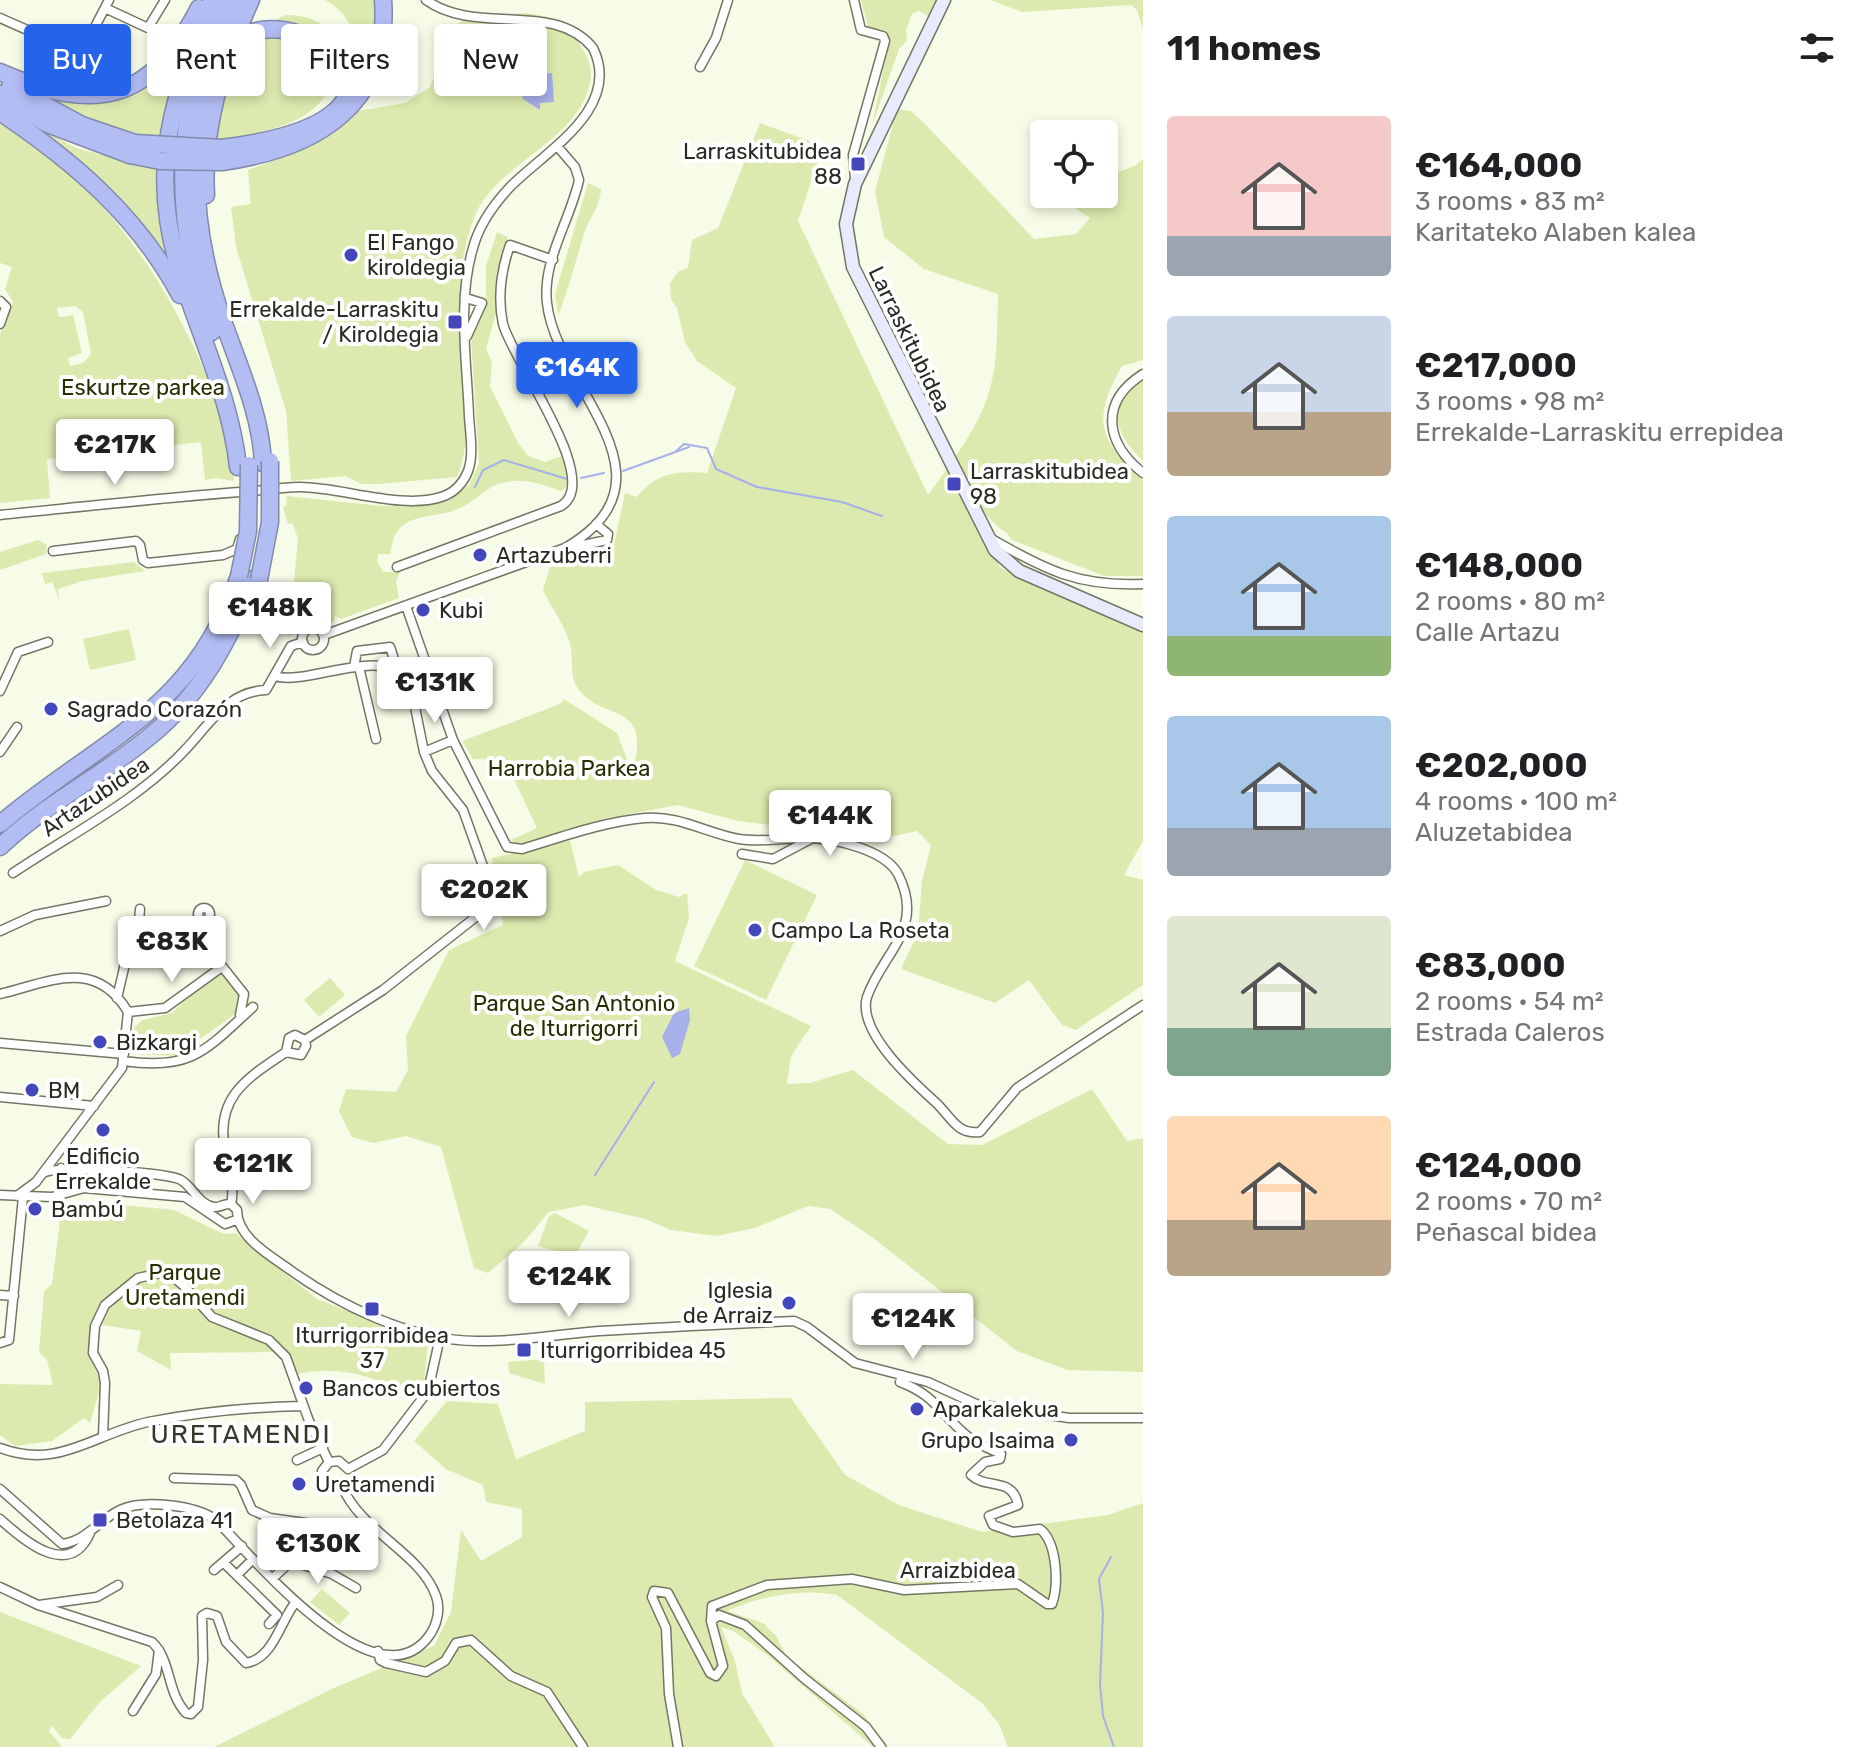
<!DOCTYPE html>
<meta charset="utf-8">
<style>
:root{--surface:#fff;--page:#f2f2f2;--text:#202124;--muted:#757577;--accent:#2563eb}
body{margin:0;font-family:Rubik,sans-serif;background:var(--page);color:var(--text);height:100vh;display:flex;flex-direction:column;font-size:30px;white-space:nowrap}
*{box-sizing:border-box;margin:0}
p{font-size:26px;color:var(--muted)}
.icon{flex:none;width:44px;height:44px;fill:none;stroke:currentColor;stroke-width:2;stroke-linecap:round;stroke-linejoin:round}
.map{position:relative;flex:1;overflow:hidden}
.panel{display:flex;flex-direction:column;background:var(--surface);width:720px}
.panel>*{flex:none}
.hud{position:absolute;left:24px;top:24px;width:760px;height:72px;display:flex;gap:16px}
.tools{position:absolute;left:1030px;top:120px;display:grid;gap:16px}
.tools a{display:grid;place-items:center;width:88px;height:88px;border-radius:8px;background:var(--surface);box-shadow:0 4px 12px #0003;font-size:40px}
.price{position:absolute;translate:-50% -68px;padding:0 18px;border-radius:8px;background:#fff;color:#222;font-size:26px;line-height:52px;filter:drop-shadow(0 2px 4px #0008)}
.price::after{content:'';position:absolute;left:50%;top:48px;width:24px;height:18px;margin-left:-12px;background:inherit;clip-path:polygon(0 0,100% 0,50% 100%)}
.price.on{background:var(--accent);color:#fff}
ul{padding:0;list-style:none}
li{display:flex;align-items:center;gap:24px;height:200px;padding:0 24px}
li span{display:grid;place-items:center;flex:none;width:224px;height:160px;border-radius:8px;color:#555}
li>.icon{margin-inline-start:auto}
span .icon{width:96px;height:96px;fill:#fffc;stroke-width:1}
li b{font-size:34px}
h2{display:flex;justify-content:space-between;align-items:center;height:96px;padding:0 24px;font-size:34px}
.chip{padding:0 28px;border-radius:8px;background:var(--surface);box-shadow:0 4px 12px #0003;font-size:28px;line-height:72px}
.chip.on{background:var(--accent);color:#fff}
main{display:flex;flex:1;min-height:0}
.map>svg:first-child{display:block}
</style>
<main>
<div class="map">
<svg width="1143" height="1747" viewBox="0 0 1143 1747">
<rect width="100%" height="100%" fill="#f7fce8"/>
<path fill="#dceaaf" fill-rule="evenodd" d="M 325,0 L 374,0 C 376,34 373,67 350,94 C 362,61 360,18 325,0 Z
M 861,0 L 936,0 L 928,16 L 919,11 L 912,14 L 906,30 L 907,40 L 899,49 L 872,126 L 889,40 L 886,30 L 868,27 Z
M 991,0 L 1143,0 L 1143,29 L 1137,10 L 1131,5 L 1022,12 Z
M 528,13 C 537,15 549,16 557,21 C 572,29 593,59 591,76 C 584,142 496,160 474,218 C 452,275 462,339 465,399 C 466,425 468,453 457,477 L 378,484 L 361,484 L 345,476 L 291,481 L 286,411 L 236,247 L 231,207 L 251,204 L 248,170 L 293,154 L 320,139 L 357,111 L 405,103 L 430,87 L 455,25 L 470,16 Z
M 286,15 C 352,14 353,84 305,115 C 279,131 244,136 215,139 C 223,91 236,35 286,15 Z
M 193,31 L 162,139 L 109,127 L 38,95 L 65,102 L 108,99 Z
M 897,109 L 911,111 L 925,124 L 1034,239 L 1076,234 L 1090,218 L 1054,194 L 1104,194 L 1104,178 L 1136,165 L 1143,159 L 1143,360 L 1122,366 C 1091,419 1099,441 1143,480 L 1143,576 L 1104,576 L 1012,540 C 1006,530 1002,531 994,523 C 977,508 966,477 956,456 C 999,394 996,367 998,294 L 924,269 L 884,237 L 875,191 Z
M 10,112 L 76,148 L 159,170 L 162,237 L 178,280 C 129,204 85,162 10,112 Z
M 760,123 L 823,146 L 798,221 L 928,495 L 947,469 L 1000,567 L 1023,580 L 1143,630 L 1143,841 L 1124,875 L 1143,880 L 1143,985 L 1076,1030 L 1062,1025 L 1029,980 L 995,1003 L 901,969 L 918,932 L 922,881 L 931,845 L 917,831 L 879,839 L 738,821 L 678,805 L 602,819 L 518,845 L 511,840 L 537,828 L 505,760 L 473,759 L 462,741 L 560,704 L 564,699 L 617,733 L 632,773 C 654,698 601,724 577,687 C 569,674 574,659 570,644 C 564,623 552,609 543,590 L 550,567 L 614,545 L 625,493 L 637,497 C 657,472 678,471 707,473 L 736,388 L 697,361 L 685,342 L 677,308 L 671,299 L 670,283 L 679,271 L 688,268 L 692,240 L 718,228 Z
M 0,124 C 92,177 152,258 196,352 C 214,392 233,438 234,481 L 216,478 L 205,480 L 201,442 L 47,459 L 50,498 L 0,503 L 0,335 L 13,302 L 5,289 L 12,267 L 0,263 ZM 75,306 L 83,312 L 91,354 L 83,363 L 70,366 L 68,358 L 82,353 L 73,315 L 59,317 L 57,308 Z
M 588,183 L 601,189 C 600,208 588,219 583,237 C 575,264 568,290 558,316 L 555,294 Z
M 497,232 L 508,237 L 498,268 L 496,313 L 486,349 L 492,361 L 490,386 L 518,443 L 528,456 L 545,462 L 561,456 L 569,475 L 569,485 L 561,491 C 542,485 527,478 506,482 C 487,485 478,500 462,507 C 432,522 394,508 391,554 L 378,554 L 377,561 L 383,572 L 400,572 L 396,582 L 399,598 L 341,619 L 335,616 L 334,621 L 327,624 L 307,620 L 289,637 L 298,538 L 292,523 L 288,524 L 283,507 L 287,505 L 286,496 L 382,506 L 421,505 L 450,500 L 469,485 L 479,463 L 471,338 L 486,305 L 486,266 Z
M 1143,380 L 1143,461 C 1115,434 1104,405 1143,380 Z
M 38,540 L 47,545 L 46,554 L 0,570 L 0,552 Z
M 134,562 L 145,571 L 82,581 L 58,589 L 59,599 L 52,582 L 45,584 L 42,573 Z
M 129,629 L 136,660 L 90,670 L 83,639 Z
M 570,840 L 579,877 L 584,872 L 618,865 L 656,890 L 679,897 L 687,893 L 689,918 L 675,961 L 811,1026 L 791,1056 L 787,1084 L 810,1083 L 853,1070 L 948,1144 L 982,1145 L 1092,1089 L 1127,1141 L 1143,1138 L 1143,1372 L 1067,1370 L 1017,1351 L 872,1237 L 830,1209 L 808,1206 L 755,1228 L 716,1236 L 671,1230 L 645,1219 L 584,1205 L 549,1212 L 523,1243 L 488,1273 L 474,1268 L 441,1147 L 406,1136 L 373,1143 L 352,1137 L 339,1111 L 346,1089 L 396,1092 L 408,1070 L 406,1036 L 449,950 L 503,925 L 501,905 L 495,897 L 492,858 Z
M 745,860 L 817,895 L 766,1000 L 694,966 Z
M 228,969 L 250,1003 L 177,1056 L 135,1054 L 134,1027 L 143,1020 L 172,1013 L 201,985 Z
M 330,978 L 345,995 L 319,1017 L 304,1000 Z
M 103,1203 L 174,1210 L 224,1234 L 235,1233 L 317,1299 L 428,1343 L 424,1384 L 409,1394 C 374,1376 334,1364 295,1375 L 282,1352 L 170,1353 L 171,1370 L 137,1351 L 141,1331 L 103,1325 L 95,1313 L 88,1354 L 102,1382 L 90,1423 L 84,1418 L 52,1441 L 15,1446 L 0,1435 L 0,1384 L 53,1385 L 47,1360 L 39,1352 L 44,1291 L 52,1284 L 61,1213 Z
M 555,1213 L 589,1231 L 571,1263 L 556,1251 L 538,1246 L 549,1216 Z
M 544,1359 L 545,1384 L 509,1373 L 508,1362 Z
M 791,1398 L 845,1475 L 899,1505 L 982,1532 L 1108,1515 L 1143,1503 L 1143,1747 L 1008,1747 L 999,1724 L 982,1703 L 837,1595 C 799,1588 762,1596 727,1611 L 763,1623 L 777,1637 L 786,1656 L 863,1714 L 889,1747 L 873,1747 L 766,1654 L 733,1631 L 721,1627 L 735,1661 L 742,1693 L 775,1747 L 214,1747 L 334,1688 L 434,1646 L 451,1612 L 461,1530 L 481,1561 L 522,1537 L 522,1509 L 486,1502 L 483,1485 L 446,1469 L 414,1441 L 447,1401 L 498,1404 L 516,1459 L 585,1431 L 585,1402 Z
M 322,1589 L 350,1613 L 339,1625 L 310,1602 Z
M 0,1612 L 141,1666 L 100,1702 L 70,1739 L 62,1738 L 52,1726 L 49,1731 L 62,1747 L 0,1747 Z"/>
<path fill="#a6b0e9" d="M 552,73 L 554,102 L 540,103 L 540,110 L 523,99 L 522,93 L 508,83 L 503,88 L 483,93 L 482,83 L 488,83 L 494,76 L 512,78 L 529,74 L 530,93 L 538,93 L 537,74 Z
M 689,1008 L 690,1020 L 680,1054 L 672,1058 L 662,1037 L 674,1013 Z"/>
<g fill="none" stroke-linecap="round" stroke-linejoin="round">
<path stroke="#a6b0e9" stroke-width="2" d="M 675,452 L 684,444 L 707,448 L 716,469 L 757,487 L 842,502 L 882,516
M 623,471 L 689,447
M 581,478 L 604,473
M 475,487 L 483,470 L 504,460 L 567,479
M 595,1175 L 654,1082
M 1111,1557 L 1099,1579 L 1103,1613 L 1100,1684 L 1103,1716 L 1114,1747"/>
<defs>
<path id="street" d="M 854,0 L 861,30 L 883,36 L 885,41 L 853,155 L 855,179
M 105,8 L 148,28 L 165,0
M 0,18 L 77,52 L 85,46 L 109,0
M 700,67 L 716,38 L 728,0
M 466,298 L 482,303 L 467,336
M 0,301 L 6,307 L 0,324
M 1143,374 C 1099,402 1105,443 1143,473
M 0,515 C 80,507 160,498 240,492 C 260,491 280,487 300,487 C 342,487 404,511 444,496 C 455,492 464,482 468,471 C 474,455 470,433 469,416 C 467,362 457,301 473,248 C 479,225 494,204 510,187 C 544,152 623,109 593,48 C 554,0 476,36 426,0
M 990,538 C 1045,570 1079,587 1143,584
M 569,548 L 607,540 L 608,534 L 596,524
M 53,551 L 136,541 L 140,545 L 143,560 L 148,563 L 223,555 L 237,549 L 240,539
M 397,567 L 561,506 C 604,481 512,360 503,324 C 497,296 501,271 510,245 L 553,260
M 406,606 L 453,740 L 507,847 L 522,849 C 562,837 602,822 645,818 C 679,815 706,833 739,839 C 763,843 787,837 811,838 C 836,839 885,850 898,874 C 926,929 882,953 867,997 C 857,1031 911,1080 933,1100 C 950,1114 955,1135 980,1132 L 1017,1088 L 1143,1005
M302 639a11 11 0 1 1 22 0a11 11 0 1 1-22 0Z
M 324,635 L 565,548 C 686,478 556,388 547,303 C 542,261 570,221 579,180 L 575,167 L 557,146
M 354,667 L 357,651 L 390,647 L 398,671
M 359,667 L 376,739
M 274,676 C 308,686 376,647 409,677 L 424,752 L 432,771 L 463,810 L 489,883 L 487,904 L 477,916 L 383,990 L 305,1040
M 0,691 L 18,652 L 48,642
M 0,752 L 17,727
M 424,752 L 453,740
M 742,854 L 773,859 L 809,840
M 13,873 C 71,834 137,801 185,750 C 210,724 226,692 266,690 L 291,646 L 303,642
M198 914a6 6 0 1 1 12 0a6 6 0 1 1-12 0Z
M 204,920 L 206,946 L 244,994 L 240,1015
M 0,931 L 35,915 L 106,901
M 0,994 C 47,983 95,956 128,1012
M 117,998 L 128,951 L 138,934 L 140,909
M 128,1012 L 165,1008 L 219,969
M 0,1043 L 124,1054
M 286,1052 L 289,1038 L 295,1035 L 305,1040
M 286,1052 L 301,1055 L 306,1046 L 305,1040
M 124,1061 C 192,1071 206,1050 253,1007
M 0,1097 L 94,1106
M 61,1168 L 68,1179 L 66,1192
M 45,1172 C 61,1166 167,1172 181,1180 C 193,1187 199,1205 214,1207 C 220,1208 224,1203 231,1204
M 0,1195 L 52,1197 L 84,1188 L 185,1197 L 225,1224 L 236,1220
M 17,1196 L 36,1182 L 122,1068 L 128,1012
M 231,1204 L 237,1210 C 237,1236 266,1253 286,1267 C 338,1305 412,1341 477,1341 C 518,1342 558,1334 599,1331 C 664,1327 729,1324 794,1321 L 807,1327 L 855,1363 L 928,1382 L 976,1404 L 1069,1418 L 1143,1418
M 231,1204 C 235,1187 229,1171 226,1155 C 213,1099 245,1079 286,1052
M 0,1295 L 14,1296
M 0,1343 L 9,1340 L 23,1197
M 103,1436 L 105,1383 L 103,1371 L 93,1353 L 95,1326 L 105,1305 L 138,1278 L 161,1273 L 171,1275 L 184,1286 L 212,1317 L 269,1340 L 286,1357 L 309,1421 L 329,1462
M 0,1448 C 59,1470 93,1434 148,1422 C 199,1412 251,1407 303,1406
M 297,1460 L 323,1448
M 329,1462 L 322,1471 L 324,1480 L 330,1487 L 342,1486
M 329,1462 L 339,1461 L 348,1469
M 348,1469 L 383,1450 L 428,1391 L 440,1337
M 174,1478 L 236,1480 L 241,1485 L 252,1510 L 270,1518 L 369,1532 L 373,1528
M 0,1489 L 62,1544 C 86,1541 99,1520 120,1510 C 143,1499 196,1505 216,1520 C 250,1554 376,1709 429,1636 C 437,1625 441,1609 436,1596 C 421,1553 360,1531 342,1486
M 0,1519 C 23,1540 69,1580 90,1533
M 224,1563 L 277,1615 L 269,1624
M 214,1570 L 242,1546
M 237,1575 L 253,1559
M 272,1579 L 291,1561 L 332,1574 L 356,1588
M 0,1587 L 38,1605 L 152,1642 C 172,1661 166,1691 186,1713 L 191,1714 L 198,1707 L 203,1660 L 202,1616 L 207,1613 L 217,1616 L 226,1642 L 246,1663 C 273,1659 280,1622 295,1603
M 39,1605 L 97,1597 L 118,1585
M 711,1621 L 712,1606 L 767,1585 L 852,1579 L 904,1590 L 1018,1584 L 1047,1604 L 1052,1604 C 1059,1584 1057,1542 1040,1529 L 1013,1532 L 993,1525 L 989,1516 L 1018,1505 C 1013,1476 986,1490 971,1475 L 985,1462 L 1000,1459 L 1001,1454 C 989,1448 975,1444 966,1435 C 940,1413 935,1395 900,1382 L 902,1375
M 378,1651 L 380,1660 L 386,1663 L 426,1672 L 445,1661 L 456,1643 L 471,1640 L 511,1676 L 547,1692 L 583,1747
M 133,1711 L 156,1674 L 159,1650
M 678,1747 L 669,1694 L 666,1628 L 652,1597 L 654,1591 L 668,1593 L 710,1673 L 716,1676 L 723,1666 L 711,1621 L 719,1615 L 745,1625 L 805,1679 L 866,1727 L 881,1747"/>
<path id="secondary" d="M 944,0 L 855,184 L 846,224 L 853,267 L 995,550 L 1019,571 L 1143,625"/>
<path id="highway" d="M 212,0 C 165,115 146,183 190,302 C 209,356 232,410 238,467
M 238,0 C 188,111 183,206 223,321 C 239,366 261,415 263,463
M 0,72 C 95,113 149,104 199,8
M 10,86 L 82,125 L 135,143
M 0,94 L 45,123 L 130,155
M 0,112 C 73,161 138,216 180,295
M 221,148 C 453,120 313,0 242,36
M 222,162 C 315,149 391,106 383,0
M 206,195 C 202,127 223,61 251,0
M 212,332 C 170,213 174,116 224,0
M 0,824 C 99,740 194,712 239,576
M 0,847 C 45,804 102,776 149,737 C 200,696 231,639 253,579"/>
</defs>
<use href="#street" stroke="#727665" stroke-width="11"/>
<use href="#secondary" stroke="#727665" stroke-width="15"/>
<use href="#highway" stroke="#828aab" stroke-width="19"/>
<use href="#street" stroke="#fff" stroke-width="8"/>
<use href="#secondary" stroke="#e8ebfc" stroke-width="12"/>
<use href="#highway" stroke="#b2bdf4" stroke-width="16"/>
<defs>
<path id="highway-bridge" d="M 135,143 L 221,148
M 130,155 L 160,161 L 222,162
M 239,576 L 248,531 L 249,465
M 259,580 L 270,522 L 270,461"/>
</defs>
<use href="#highway-bridge" stroke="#828aab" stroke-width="19" stroke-linecap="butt"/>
<use href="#highway-bridge" stroke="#b2bdf4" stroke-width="16"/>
</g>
<g fill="#4447bc" stroke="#fff" stroke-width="3">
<rect x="850" y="156" width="16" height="16" rx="4"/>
<circle cx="351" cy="255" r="8"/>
<rect x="447" y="314" width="16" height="16" rx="4"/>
<rect x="946" y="476" width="16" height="16" rx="4"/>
<circle cx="480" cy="555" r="8"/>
<circle cx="423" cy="610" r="8"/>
<circle cx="51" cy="709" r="8"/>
<circle cx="755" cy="930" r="8"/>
<circle cx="100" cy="1042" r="8"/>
<circle cx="32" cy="1090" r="8"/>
<circle cx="103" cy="1130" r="8"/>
<circle cx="35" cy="1209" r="8"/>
<circle cx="789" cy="1303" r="8"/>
<rect x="364" y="1301" width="16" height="16" rx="4"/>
<rect x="516" y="1342" width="16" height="16" rx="4"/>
<circle cx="306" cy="1388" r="8"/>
<circle cx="917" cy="1409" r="8"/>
<circle cx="1071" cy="1440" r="8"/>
<circle cx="299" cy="1484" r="8"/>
<rect x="92" y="1512" width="16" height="16" rx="4"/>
</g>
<g text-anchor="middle" stroke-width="8" stroke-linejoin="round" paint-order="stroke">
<g font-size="22" fill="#292b23" stroke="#fff" text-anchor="start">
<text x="842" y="159" text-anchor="end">Larraskitubidea<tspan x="842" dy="25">88</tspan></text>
<text x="367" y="250">El Fango<tspan x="367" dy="25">kiroldegia</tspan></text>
<text x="439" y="317" text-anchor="end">Errekalde-Larraskitu<tspan x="439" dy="25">/ Kiroldegia</tspan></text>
<text x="970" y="479">Larraskitubidea<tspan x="970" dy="25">98</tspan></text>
<text x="496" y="563">Artazuberri</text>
<text x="439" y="618">Kubi</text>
<text x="67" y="717">Sagrado Corazón</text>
<text x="771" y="938">Campo La Roseta</text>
<text x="116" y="1050">Bizkargi</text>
<text x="48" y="1098">BM</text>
<text x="103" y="1164" text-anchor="middle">Edificio<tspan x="103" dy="25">Errekalde</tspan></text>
<text x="51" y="1217">Bambú</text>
<text x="773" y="1298" text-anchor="end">Iglesia<tspan x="773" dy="25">de Arraiz</tspan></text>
<text x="372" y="1343" text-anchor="middle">Iturrigorribidea<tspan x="372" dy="25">37</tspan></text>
<text x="540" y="1358">Iturrigorribidea 45</text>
<text x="322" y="1396">Bancos cubiertos</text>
<text x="933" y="1417">Aparkalekua</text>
<text x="1055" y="1448" text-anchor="end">Grupo Isaima</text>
<text x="315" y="1492">Uretamendi</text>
<text x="116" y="1528">Betolaza 41</text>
</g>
<g font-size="22" fill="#292b23" stroke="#fff">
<text transform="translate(910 339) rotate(64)" y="8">Larraskitubidea</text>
<text transform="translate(95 796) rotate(-34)" y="8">Artazubidea</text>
<text x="958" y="1578">Arraizbidea</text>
</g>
<g font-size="22" fill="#272e00" stroke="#fff">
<text x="143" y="395">Eskurtze parkea</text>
<text x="569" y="776">Harrobia Parkea</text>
<text x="574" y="1011">Parque San Antonio<tspan x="574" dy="25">de Iturrigorri</tspan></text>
<text x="185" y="1280">Parque<tspan x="185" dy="25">Uretamendi</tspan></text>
</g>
<g font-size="26" letter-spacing="2" fill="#36392a" stroke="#fff">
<text x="241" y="1443">URETAMENDI</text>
</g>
</g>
</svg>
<div class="tools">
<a><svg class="icon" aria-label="locate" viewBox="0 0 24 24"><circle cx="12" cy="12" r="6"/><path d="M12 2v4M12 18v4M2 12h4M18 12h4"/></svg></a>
</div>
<b class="price on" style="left:577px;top:410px">€164K</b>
<b class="price" style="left:115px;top:487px">€217K</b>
<b class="price" style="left:270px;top:650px">€148K</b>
<b class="price" style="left:435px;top:725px">€131K</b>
<b class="price" style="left:830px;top:858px">€144K</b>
<b class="price" style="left:484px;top:932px">€202K</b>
<b class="price" style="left:172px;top:984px">€83K</b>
<b class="price" style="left:253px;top:1206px">€121K</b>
<b class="price" style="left:569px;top:1319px">€124K</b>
<b class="price" style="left:913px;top:1361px">€124K</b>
<b class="price" style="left:318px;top:1586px">€130K</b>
<div class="hud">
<a class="chip on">Buy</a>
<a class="chip">Rent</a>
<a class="chip">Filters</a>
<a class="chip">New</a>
</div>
</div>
<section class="panel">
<h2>11 homes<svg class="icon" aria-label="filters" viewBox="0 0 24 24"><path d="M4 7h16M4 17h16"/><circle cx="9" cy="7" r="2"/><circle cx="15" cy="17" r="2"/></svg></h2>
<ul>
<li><span style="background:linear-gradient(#f6c9c9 75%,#9aa5b1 0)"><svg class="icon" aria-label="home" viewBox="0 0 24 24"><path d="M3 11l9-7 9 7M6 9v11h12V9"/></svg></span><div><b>€164,000</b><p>3 rooms · 83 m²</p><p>Karitateko Alaben kalea</p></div></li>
<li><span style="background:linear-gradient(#c9d6e8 60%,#b9a48a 0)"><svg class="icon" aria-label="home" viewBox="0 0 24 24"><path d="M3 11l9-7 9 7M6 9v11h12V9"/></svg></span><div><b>€217,000</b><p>3 rooms · 98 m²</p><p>Errekalde-Larraskitu errepidea</p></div></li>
<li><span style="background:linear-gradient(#a9c7e8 75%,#8fb573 0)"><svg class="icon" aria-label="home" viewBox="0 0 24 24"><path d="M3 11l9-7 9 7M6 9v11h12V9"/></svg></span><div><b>€148,000</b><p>2 rooms · 80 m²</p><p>Calle Artazu</p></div></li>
<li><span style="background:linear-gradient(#a9c7e8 70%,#9aa5b1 0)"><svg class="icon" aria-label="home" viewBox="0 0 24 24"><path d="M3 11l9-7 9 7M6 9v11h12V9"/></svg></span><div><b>€202,000</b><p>4 rooms · 100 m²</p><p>Aluzetabidea</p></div></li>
<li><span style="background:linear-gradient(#dfe7d0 70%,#7fa58c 0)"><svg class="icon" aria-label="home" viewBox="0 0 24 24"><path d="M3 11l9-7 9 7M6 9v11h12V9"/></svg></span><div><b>€83,000</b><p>2 rooms · 54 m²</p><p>Estrada Caleros</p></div></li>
<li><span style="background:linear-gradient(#ffd9b3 65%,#b9a48a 0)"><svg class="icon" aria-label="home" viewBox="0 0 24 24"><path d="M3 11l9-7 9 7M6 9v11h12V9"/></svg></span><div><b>€124,000</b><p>2 rooms · 70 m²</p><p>Peñascal bidea</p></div></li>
</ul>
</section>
</main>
